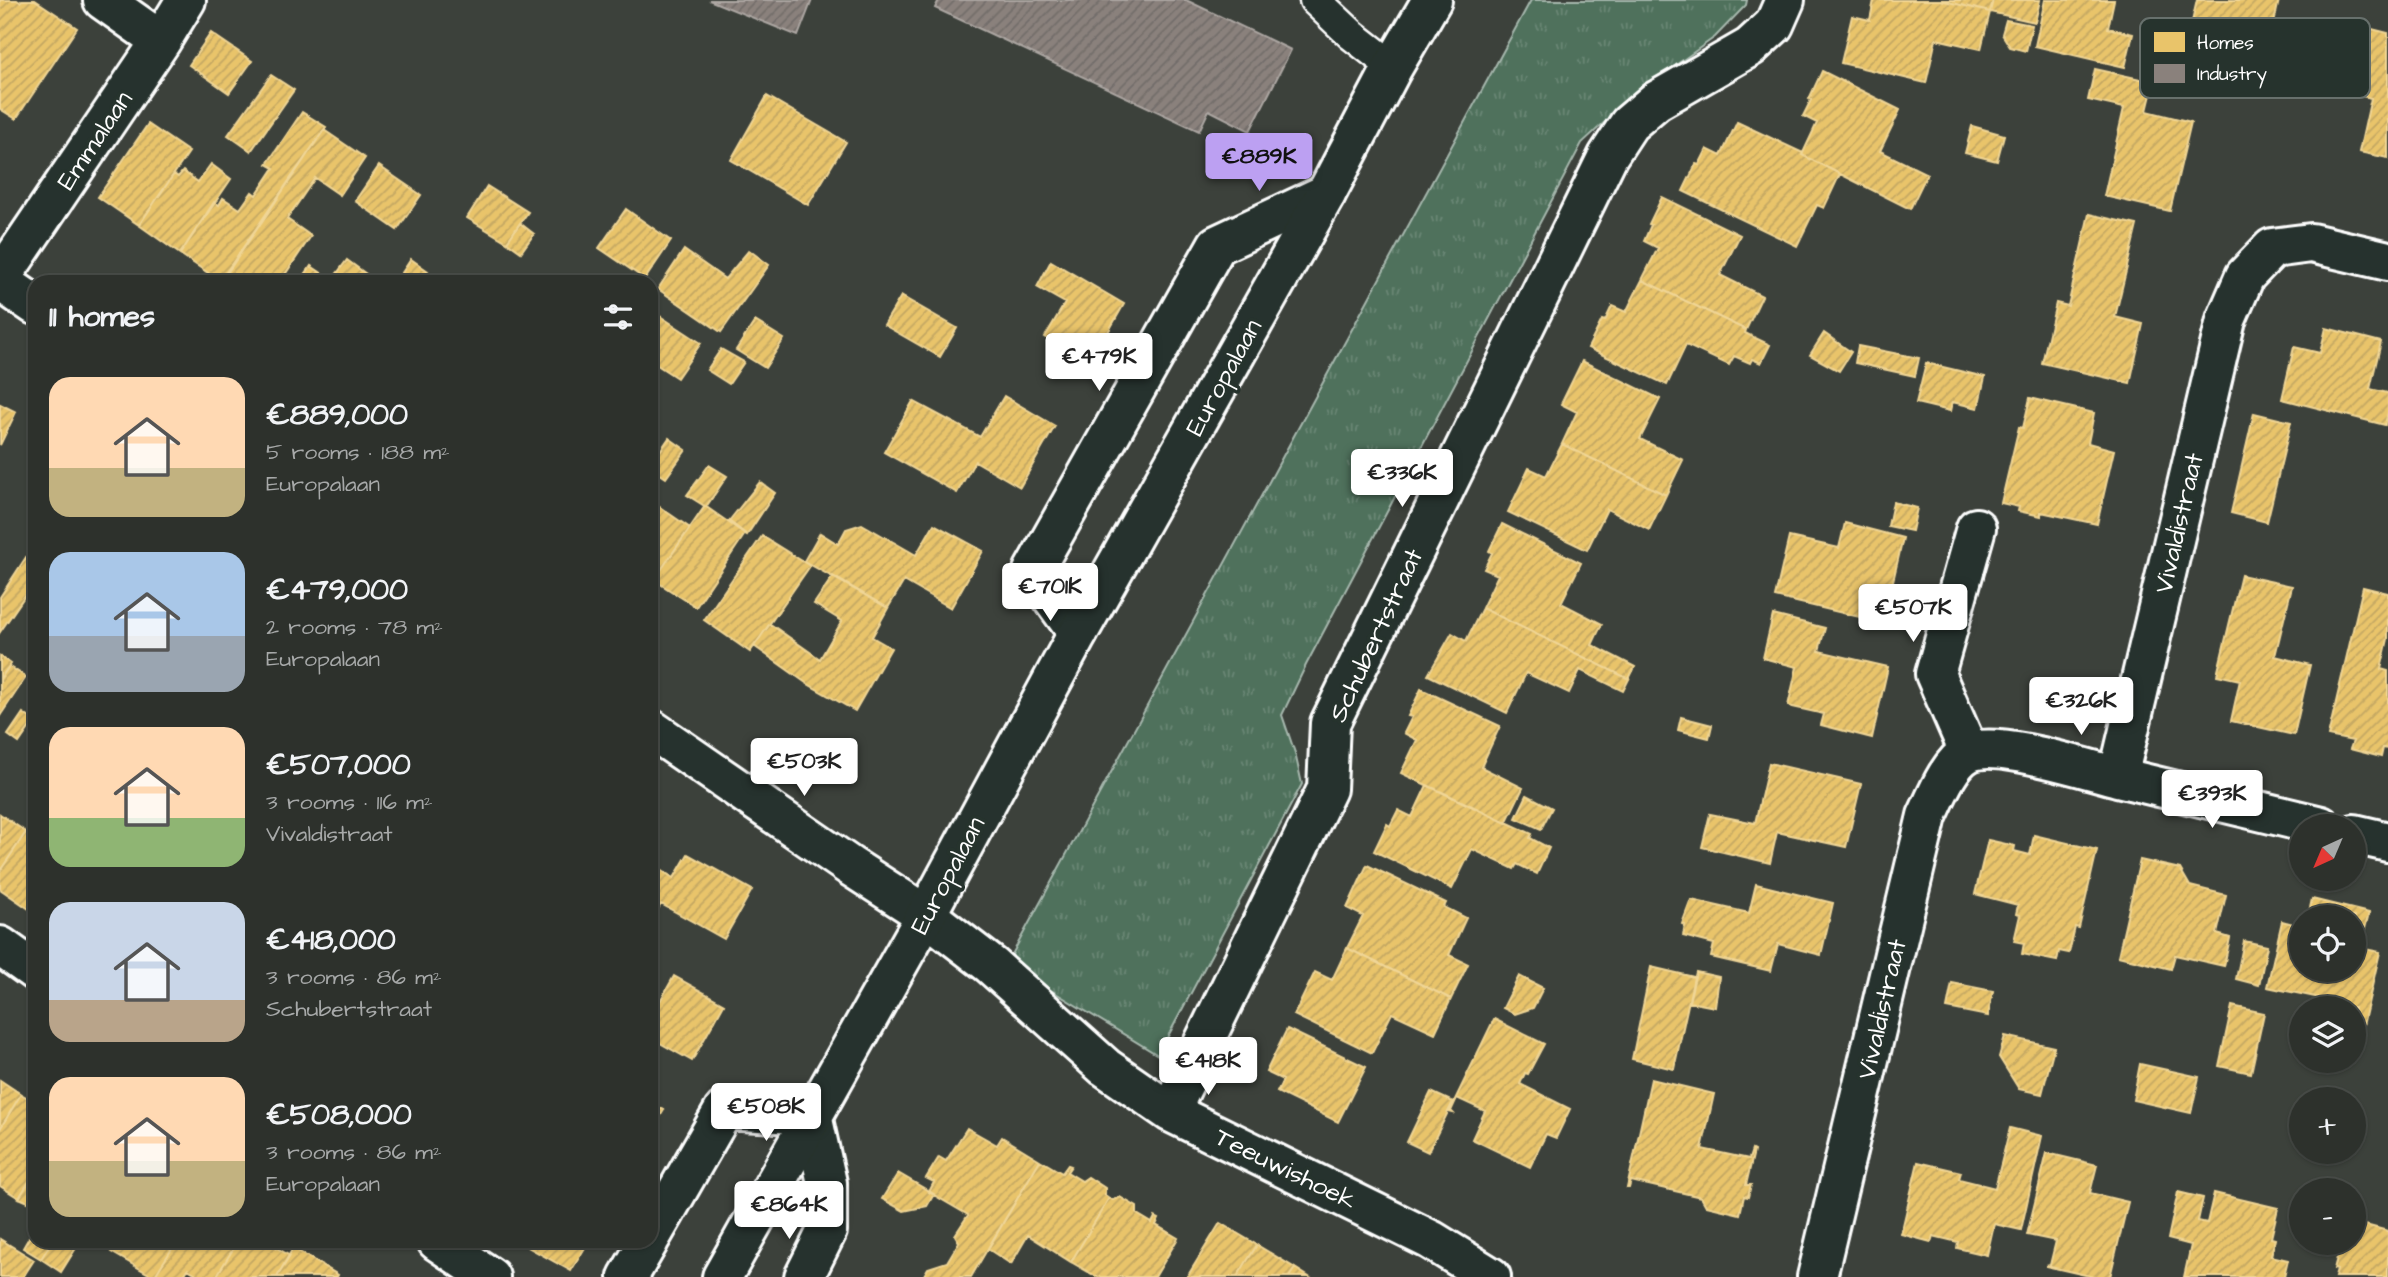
<!DOCTYPE html>
<meta charset="utf-8">
<style>
:root{--surface:#2d312c;--page:#393d38;--text:#f1f3f6;--muted:#a7a9a9;--line:#484c48;--accent:#bca0f2}
body{margin:0;font-family:"Architects Daughter",sans-serif;background:var(--page);color:var(--text);height:100vh;display:flex;flex-direction:column;font-size:26px;white-space:nowrap}
*{box-sizing:border-box;margin:0}
p{font-size:23px;color:var(--muted)}
.icon{flex:none;width:38px;height:38px;fill:none;stroke:currentColor;stroke-width:2;stroke-linecap:round;stroke-linejoin:round}
.map{position:relative;flex:1;overflow:hidden}
.side{position:absolute;left:28px;top:275px;width:630px;height:973px;display:flex;flex-direction:column;background:var(--surface);border-radius:21px;box-shadow:0 2px 5px #0004,0 0 0 2px var(--line)}
.side>*{flex:none}
.needle{width:46px;rotate:224deg}
.controls{position:absolute;left:2289px;top:814px;display:grid;gap:14px}
.controls a{display:grid;place-items:center;width:77px;height:77px;border-radius:50%;background:var(--surface);box-shadow:0 2px 5px #0004,0 0 0 2px var(--line);font-size:35px}
.price{position:absolute;translate:-50% -60px;padding:0 16px;border-radius:7px;background:#fff;color:#222;font-size:23px;line-height:46px;filter:drop-shadow(0 2px 4px #0008)}
.price::after{content:'';position:absolute;left:50%;top:42px;width:21px;height:16px;margin-left:-10px;background:inherit;clip-path:polygon(0 0,100% 0,50% 100%)}
.price.current{background:var(--accent);color:#111}
ul{padding:0;list-style:none}
li{display:flex;align-items:center;gap:21px;height:175px;padding:0 21px}
li span{display:grid;place-items:center;flex:none;width:196px;height:140px;border-radius:21px;color:#555}
li>.icon{margin-inline-start:auto}
span .icon{width:84px;height:84px;fill:#fffc;stroke-width:1}
li b{font-size:30px}
h2{display:flex;justify-content:space-between;align-items:center;height:84px;padding:0 21px;font-size:30px}
.map>svg:first-child{display:block}
</style>
<div class="map">
<svg width="2388" height="1277" viewBox="0 0 2388 1277">
<defs>
<pattern id="grass-tufts" width="24" height="20" patternUnits="userSpaceOnUse" patternTransform="scale(1.75)"><rect width="24" height="20" fill="#4f715c"/><path d="M3 7l-1-3M5 7V3M7 7l1-3M15 17l-1-3M17 17v-4M19 17l1-3" fill="none" stroke="#698674"/></pattern>
<pattern id="homes-hatch" width="6" height="6" patternUnits="userSpaceOnUse" patternTransform="scale(1.75)"><rect width="6" height="6" fill="#e9c46a"/><path d="M-1 1l2-2M0 6l6-6M5 7l2-2" fill="none" stroke="#c2a662"/></pattern>
<pattern id="industry-hatch" width="6" height="6" patternUnits="userSpaceOnUse" patternTransform="scale(1.75)"><rect width="6" height="6" fill="#8a817c"/><path d="M-1 1l2-2M0 6l6-6M5 7l2-2" fill="none" stroke="#716c69"/></pattern>
</defs>
<rect width="100%" height="100%" fill="#3c413b"/>
<filter id="ink" filterUnits="userSpaceOnUse"><feTurbulence type="fractalNoise" baseFrequency=".0143" numOctaves="2"/><feDisplacementMap in="SourceGraphic" scale="14" xChannelSelector="R" yChannelSelector="G"/><feConvolveMatrix kernelMatrix="1 2 1 2 8 2 1 2 1" color-interpolation-filters="sRGB"/></filter>
<g filter="url(#ink)">
<path fill="url(#grass-tufts)" stroke="#a7b8ae" stroke-width="2" d="M 1531,0 L 1747,0 L 1746,5 L 1715,37 L 1634,95 L 1582,143 L 1306,665 L 1282,715 L 1295,753 L 1302,784 L 1158,1055 L 1021,972 L 1009,960 Z"/>
<path fill="url(#homes-hatch)" stroke="#f0d697" stroke-width="2" d="M 0,0 L 17,0 L 20,2 L 22,0 L 35,0 L 77,28 L 16,119 L 0,109 Z
M 1874,0 L 1940,0 L 1990,12 L 1981,49 L 1936,39 L 1926,83 L 1841,63 L 1852,16 L 1870,20 Z
M 1940,0 L 1993,0 L 1990,12 Z
M 1993,0 L 2040,0 L 2035,22 L 1990,12 Z
M 2045,0 L 2114,0 L 2108,28 L 2133,34 L 2125,67 L 2035,46 Z
M 2197,0 L 2279,0 L 2270,41 L 2242,34 L 2237,60 L 2186,48 Z
M 2006,20 L 2032,25 L 2026,51 L 2010,47 L 2002,34 Z
M 2360,26 L 2388,33 L 2388,158 L 2359,152 L 2371,98 L 2344,92 Z
M 211,33 L 252,61 L 229,93 L 189,65 Z
M 2095,69 L 2154,82 L 2147,111 L 2191,122 L 2170,211 L 2104,196 L 2124,108 L 2088,100 Z
M 1822,71 L 1900,110 L 1880,151 L 1927,174 L 1910,209 L 1802,155 L 1817,123 L 1803,116 L 1811,100 L 1809,99 Z
M 271,75 L 294,90 L 251,151 L 228,135 Z
M 767,96 L 846,142 L 808,205 L 731,160 Z
M 302,112 L 326,127 L 220,281 L 180,254 L 214,202 L 219,205 L 223,198 L 240,209 L 252,192 L 256,195 L 274,168 L 267,164 Z
M 1737,122 L 1803,153 L 1802,155 L 1840,174 L 1824,208 L 1817,205 L 1797,246 L 1683,191 L 1696,164 L 1699,165 L 1707,149 L 1721,156 Z
M 148,124 L 189,152 L 139,225 L 98,197 Z
M 1972,126 L 2004,135 L 1997,161 L 1965,153 Z
M 324,130 L 365,158 L 340,195 L 315,178 L 287,219 L 311,236 L 280,282 L 221,282 Z
M 211,164 L 231,179 L 180,254 L 139,225 L 174,174 L 178,177 L 183,171 L 198,182 Z
M 379,166 L 421,195 L 397,230 L 355,201 Z
M 487,186 L 528,212 L 507,242 L 467,218 Z
M 1662,197 L 1740,235 L 1720,275 L 1762,296 L 1746,330 L 1642,280 L 1658,248 L 1644,241 L 1651,225 L 1649,224 Z
M 626,209 L 671,241 L 645,279 L 599,248 Z
M 2089,214 L 2137,225 L 2115,317 L 2143,324 L 2130,383 L 2042,363 L 2056,303 L 2068,306 Z
M 520,223 L 534,234 L 521,252 L 507,242 Z
M 684,250 L 725,279 L 749,250 L 769,265 L 721,332 L 658,289 Z
M 411,259 L 428,271 L 420,282 L 396,282 Z
M 347,260 L 366,274 L 360,282 L 300,282 L 311,266 L 332,280 Z
M 1051,261 L 1124,304 L 1090,364 L 1045,337 L 1065,303 L 1037,287 Z
M 1642,280 L 1746,330 L 1745,333 L 1770,345 L 1761,363 L 1752,359 L 1750,363 L 1734,356 L 1729,365 L 1686,345 L 1667,385 L 1588,348 L 1602,320 L 1605,321 L 1612,306 L 1626,312 Z
M 901,296 L 957,328 L 940,357 L 884,325 Z
M 660,316 L 701,343 L 677,378 L 651,361 L 651,330 Z
M 755,321 L 784,339 L 765,368 L 736,350 Z
M 2326,328 L 2381,342 L 2370,389 L 2388,393 L 2388,412 L 2385,425 L 2282,399 L 2294,347 L 2320,353 Z
M 1824,333 L 1851,352 L 1839,371 L 1810,355 Z
M 1858,346 L 1919,358 L 1915,376 L 1855,363 Z
M 721,349 L 744,362 L 729,384 L 707,370 Z
M 1582,361 L 1660,399 L 1640,439 L 1683,460 L 1666,495 L 1562,444 L 1577,412 L 1561,404 Z
M 1926,363 L 1985,377 L 1978,408 L 1952,402 L 1950,411 L 1916,403 Z
M 1004,396 L 1055,426 L 1020,487 L 975,461 L 957,493 L 884,452 L 913,401 L 980,437 Z
M 2030,398 L 2094,413 L 2088,443 L 2114,450 L 2097,524 L 2041,512 L 2041,516 L 2018,511 L 2019,507 L 2001,503 L 2019,427 L 2023,428 Z
M 0,404 L 16,412 L 0,445 Z
M 2254,413 L 2291,422 L 2267,522 L 2231,513 Z
M 669,438 L 686,450 L 666,478 L 651,468 L 651,464 Z
M 1562,444 L 1666,495 L 1649,530 L 1607,509 L 1587,550 L 1508,512 L 1529,468 L 1546,476 Z
M 709,465 L 727,476 L 706,507 L 687,495 Z
M 760,482 L 775,493 L 747,535 L 729,521 Z
M 651,501 L 690,528 L 654,580 L 651,577 Z
M 1893,502 L 1917,508 L 1912,531 L 1888,526 Z
M 705,506 L 745,534 L 696,607 L 654,580 Z
M 1845,523 L 1903,538 L 1890,594 L 1904,598 L 1898,626 L 1775,597 L 1789,537 L 1839,548 Z
M 862,524 L 916,555 L 934,524 L 983,551 L 951,608 L 904,581 L 888,608 L 804,561 L 820,533 L 838,544 L 846,529 Z
M 1502,524 L 1581,563 L 1561,603 L 1602,624 L 1592,645 L 1635,667 L 1629,679 L 1482,608 L 1498,575 L 1484,569 L 1492,553 L 1489,551 Z
M 762,536 L 810,566 L 750,652 L 704,620 Z
M 34,545 L 35,545 L 35,581 L 0,632 L 0,597 Z
M 2241,575 L 2292,586 L 2275,656 L 2310,665 L 2294,735 L 2231,721 L 2240,680 L 2217,675 Z
M 833,576 L 888,608 L 872,637 L 891,648 L 855,711 L 806,683 L 754,646 L 770,624 L 820,659 L 842,621 L 814,604 Z
M 2363,587 L 2388,593 L 2388,639 L 2381,669 L 2388,671 L 2388,749 L 2383,748 L 2381,757 L 2350,749 L 2353,741 L 2328,736 Z
M 1482,608 L 1629,679 L 1623,691 L 1580,670 L 1569,693 L 1526,673 L 1507,713 L 1428,675 L 1452,633 L 1466,641 Z
M 1773,615 L 1825,628 L 1819,651 L 1888,667 L 1872,738 L 1821,725 L 1824,714 L 1788,706 L 1797,667 L 1763,658 Z
M 0,656 L 11,664 L 0,679 Z
M 9,666 L 26,677 L 0,716 L 0,679 Z
M 1421,689 L 1500,726 L 1481,767 L 1523,788 L 1506,823 L 1401,773 L 1417,740 L 1404,733 L 1412,717 L 1408,716 Z
M 23,713 L 34,721 L 19,743 L 8,735 Z
M 1681,717 L 1712,725 L 1709,738 L 1678,730 Z
M 1769,763 L 1861,784 L 1846,847 L 1777,832 L 1770,863 L 1702,847 L 1710,814 L 1755,823 Z
M 1427,785 L 1532,834 L 1530,838 L 1549,848 L 1537,874 L 1517,864 L 1514,869 L 1472,849 L 1452,889 L 1374,851 L 1387,824 L 1390,826 L 1398,810 L 1412,817 Z
M 1527,795 L 1552,808 L 1541,829 L 1516,818 Z
M 0,814 L 26,832 L 0,871 Z
M 35,819 L 35,913 L 0,889 L 0,871 Z
M 2034,835 L 2097,850 L 2079,928 L 2075,927 L 2069,953 L 2059,951 L 2057,961 L 2022,954 L 2024,943 L 2014,941 L 2020,915 L 2016,914 L 2018,905 L 1975,894 L 1988,840 L 2015,846 L 2014,851 L 2030,855 Z
M 688,854 L 752,890 L 724,939 L 661,904 L 651,921 L 651,864 L 674,878 Z
M 2140,860 L 2180,869 L 2190,886 L 2226,895 L 2217,934 L 2230,938 L 2224,966 L 2175,955 L 2171,969 L 2118,956 Z
M 1367,865 L 1446,903 L 1444,907 L 1466,918 L 1449,955 L 1468,964 L 1451,999 L 1347,948 L 1363,916 L 1347,908 Z
M 1756,884 L 1833,903 L 1821,955 L 1778,944 L 1771,971 L 1711,957 L 1714,944 L 1683,936 L 1685,925 L 1682,924 L 1691,900 L 1749,913 Z
M 2312,899 L 2369,913 L 2360,948 L 2380,952 L 2361,1034 L 2354,1031 L 2354,1008 L 2322,1008 L 2325,999 L 2267,987 L 2282,921 L 2301,926 L 2301,970 L 2354,970 L 2354,917 L 2308,917 Z
M 2244,941 L 2267,946 L 2259,985 L 2236,979 Z
M 1347,948 L 1451,999 L 1435,1033 L 1392,1013 L 1372,1053 L 1294,1015 L 1315,972 L 1332,980 Z
M 1651,967 L 1694,977 L 1674,1069 L 1632,1059 Z
M 1696,972 L 1719,977 L 1715,1007 L 1689,1002 Z
M 674,976 L 724,1004 L 692,1061 L 651,1038 L 651,999 L 659,1003 Z
M 1519,976 L 1543,988 L 1533,1008 L 1515,1014 L 1503,1008 Z
M 1952,983 L 1993,991 L 1988,1016 L 1947,1008 Z
M 2232,1006 L 2264,1013 L 2251,1073 L 2219,1066 Z
M 1494,1019 L 1544,1044 L 1528,1074 L 1525,1073 L 1520,1084 L 1570,1109 L 1556,1138 L 1546,1134 L 1530,1167 L 1472,1139 L 1485,1111 L 1457,1098 L 1451,1111 L 1453,1113 L 1449,1112 Z
M 1287,1029 L 1366,1067 L 1338,1122 L 1277,1092 L 1283,1080 L 1266,1072 Z
M 2005,1036 L 2054,1047 L 2042,1094 L 2019,1089 L 1999,1057 Z
M 2140,1064 L 2199,1077 L 2191,1113 L 2133,1100 Z
M 1651,1079 L 1714,1094 L 1702,1149 L 1749,1159 L 1752,1150 L 1754,1151 L 1746,1185 L 1751,1185 L 1748,1197 L 1744,1196 L 1740,1214 L 1706,1206 L 1701,1197 L 1631,1181 L 1629,1188 L 1627,1188 Z
M 0,1080 L 21,1094 L 0,1129 Z
M 1431,1092 L 1453,1102 L 1428,1152 L 1407,1142 Z
M 21,1094 L 35,1102 L 35,1172 L 19,1198 L 0,1186 L 0,1129 Z
M 651,1103 L 664,1110 L 651,1132 Z
M 967,1128 L 997,1145 L 1002,1137 L 1040,1160 L 971,1277 L 923,1277 L 928,1268 L 947,1262 L 959,1242 L 955,1235 L 968,1215 L 929,1192 L 934,1182 L 926,1178 L 939,1157 L 946,1161 Z
M 2010,1128 L 2042,1136 L 2021,1230 L 1994,1224 L 1987,1255 L 1957,1248 L 1958,1242 L 1933,1236 L 1931,1242 L 1901,1234 L 1918,1162 L 1961,1172 L 1959,1179 L 1995,1188 Z
M 2047,1153 L 2097,1165 L 2090,1193 L 2128,1202 L 2110,1277 L 2094,1277 L 2046,1266 L 2050,1265 L 2056,1241 L 2027,1235 Z
M 1040,1160 L 1062,1173 L 1068,1165 L 1071,1166 L 1067,1172 L 1082,1181 L 1088,1177 L 1105,1188 L 1105,1195 L 1109,1198 L 1071,1262 L 1028,1235 L 1011,1264 L 988,1249 Z
M 35,1172 L 35,1205 L 19,1198 Z
M 898,1173 L 934,1194 L 927,1206 L 904,1211 L 882,1199 Z
M 2178,1192 L 2203,1198 L 2198,1221 L 2207,1223 L 2214,1193 L 2278,1208 L 2271,1238 L 2275,1239 L 2271,1256 L 2288,1260 L 2284,1277 L 2184,1277 L 2191,1245 L 2168,1239 Z
M 1120,1197 L 1137,1207 L 1137,1214 L 1152,1223 L 1155,1217 L 1159,1219 L 1156,1225 L 1178,1238 L 1155,1277 L 1097,1277 L 1071,1262 L 1109,1198 L 1113,1200 Z
M 2354,1222 L 2388,1231 L 2388,1277 L 2335,1277 L 2337,1270 L 2334,1269 L 2341,1242 L 2354,1242 Z
M 1220,1223 L 1257,1245 L 1237,1277 L 1187,1277 Z
M 35,1227 L 35,1241 L 52,1241 L 41,1259 L 23,1248 Z
M 0,1239 L 34,1260 L 23,1277 L 0,1277 Z
M 52,1241 L 65,1241 L 76,1248 L 61,1272 L 41,1259 Z
M 118,1241 L 177,1241 L 154,1277 L 111,1252 Z
M 177,1241 L 238,1241 L 216,1277 L 201,1277 L 188,1269 L 183,1277 L 154,1277 Z
M 238,1241 L 266,1241 L 290,1256 L 277,1277 L 216,1277 Z
M 517,1241 L 589,1241 L 571,1271 Z
M 1257,1245 L 1295,1268 L 1289,1277 L 1237,1277 Z
M 293,1248 L 338,1275 L 337,1277 L 277,1277 Z
M 1295,1268 L 1309,1277 L 1289,1277 Z"/>
<path fill="url(#industry-hatch)" stroke="#ada7a3" stroke-width="2" d="M 709,0 L 812,0 L 798,36 Z
M 939,0 L 1186,0 L 1291,50 L 1250,131 L 1209,110 L 1199,131 L 935,8 Z"/>
<g fill="none" stroke-linecap="round" stroke-linejoin="round">
<defs>
<path id="lane" d="M 1315,0 L 1352,35 L 1393,67"/>
<path id="street" d="M 103,0 L 161,41
M 0,279 L 161,41 L 186,0
M 0,281 L 35,305
M 1078,633 L 1033,571 L 1217,245 L 1326,194
M 651,729 L 850,866 L 926,915 L 991,965 L 1105,1067 L 1170,1112 L 1431,1240 L 1491,1277
M 1969,752 L 1935,674 L 1976,528
M 2118,777 L 2321,826
M 2354,834 L 2388,842
M 0,946 L 35,971
M 1170,1112 L 1327,789 L 1330,723 L 1608,156 L 1629,124 L 1656,101 L 1750,47 L 1774,25 L 1785,0
M 651,1237 L 724,1110 L 812,1115 L 827,1183 L 827,1231 L 804,1277
M 437,1241 L 490,1277
M 628,1277 L 649,1241
M 1817,1277 L 1927,816 C 1936,797 1949,763 1968,753 C 1994,739 2087,769 2118,777 L 2226,320 L 2245,276 L 2272,248 L 2311,243 L 2388,261"/>
<path id="secondary" d="M 722,1277 L 926,915 L 1078,633 L 1326,194 L 1393,67 L 1432,0"/>
</defs>
<use href="#lane" stroke="#fff" stroke-width="35"/>
<use href="#street" stroke="#fff" stroke-width="44"/>
<use href="#secondary" stroke="#fff" stroke-width="44"/>
<use href="#lane" stroke="#26332d" stroke-width="30"/>
<use href="#street" stroke="#26332d" stroke-width="38"/>
<use href="#secondary" stroke="#26332d" stroke-width="38"/>
</g>
</g>
<g text-anchor="middle" stroke-width="7" stroke-linejoin="round" paint-order="stroke">
<g font-size="26" fill="#fff" stroke="#26332d">
<text transform="translate(94 140) rotate(-56)" y="9">Emmalaan</text>
<text transform="translate(1223 377) rotate(-61)" y="9">Europalaan</text>
<text transform="translate(2178 523) rotate(-77)" y="9">Vivaldistraat</text>
<text transform="translate(1375 635) rotate(-65)" y="9">Schubertstraat</text>
<text transform="translate(947 875) rotate(-62)" y="9">Europalaan</text>
<text transform="translate(1881 1009) rotate(-77)" y="9">Vivaldistraat</text>
<text transform="translate(1286 1168) rotate(26)" y="9">Teeuwishoek</text>
</g>
</g>
<rect x="2140" y="18" width="230" height="80" rx="10" fill="#26332d" stroke="#67706c" stroke-width="2"/>
<rect x="2154" y="32" width="31" height="20" fill="#e9c46a"/>
<rect x="2154" y="64" width="31" height="19" fill="#8a817c"/>
<g font-size="19" fill="#fff">
<text x="2197" y="49">Homes</text>
<text x="2197" y="80">Industry</text>
</g>
</svg>
<div class="controls">
<a><svg class="needle" viewBox="-14 -14 28 28"><path d="M0-13l5 13h-10z" fill="#e53935"/><path d="M0 13l5-13h-10z" fill="#a7a9a9"/></svg></a>
<a><svg class="icon" aria-label="locate" viewBox="0 0 24 24"><circle cx="12" cy="12" r="6"/><path d="M12 2v4M12 18v4M2 12h4M18 12h4"/></svg></a>
<a><svg class="icon" aria-label="layers" viewBox="0 0 24 24"><path d="M12 4l9 5-9 5-9-5zM3 14l9 5 9-5"/></svg></a>
<a>+</a>
<a>−</a>
</div>
<b class="price current" style="left:1259px;top:193px">€889K</b>
<b class="price" style="left:1099px;top:393px">€479K</b>
<b class="price" style="left:1402px;top:509px">€336K</b>
<b class="price" style="left:1050px;top:623px">€701K</b>
<b class="price" style="left:1913px;top:644px">€507K</b>
<b class="price" style="left:2081px;top:737px">€326K</b>
<b class="price" style="left:804px;top:798px">€503K</b>
<b class="price" style="left:2212px;top:830px">€393K</b>
<b class="price" style="left:1208px;top:1097px">€418K</b>
<b class="price" style="left:766px;top:1143px">€508K</b>
<b class="price" style="left:789px;top:1241px">€864K</b>
<section class="side">
<h2>11 homes<svg class="icon" aria-label="filters" viewBox="0 0 24 24"><path d="M4 7h16M4 17h16"/><circle cx="9" cy="7" r="2"/><circle cx="15" cy="17" r="2"/></svg></h2>
<ul>
<li><span style="background:linear-gradient(#ffd9b3 65%,#c2b280 0)"><svg class="icon" aria-label="home" viewBox="0 0 24 24"><path d="M3 11l9-7 9 7M6 9v11h12V9"/></svg></span><div><b>€889,000</b><p>5 rooms · 188 m²</p><p>Europalaan</p></div></li>
<li><span style="background:linear-gradient(#a9c7e8 60%,#9aa5b1 0)"><svg class="icon" aria-label="home" viewBox="0 0 24 24"><path d="M3 11l9-7 9 7M6 9v11h12V9"/></svg></span><div><b>€479,000</b><p>2 rooms · 78 m²</p><p>Europalaan</p></div></li>
<li><span style="background:linear-gradient(#ffd9b3 65%,#8fb573 0)"><svg class="icon" aria-label="home" viewBox="0 0 24 24"><path d="M3 11l9-7 9 7M6 9v11h12V9"/></svg></span><div><b>€507,000</b><p>3 rooms · 116 m²</p><p>Vivaldistraat</p></div></li>
<li><span style="background:linear-gradient(#c9d6e8 70%,#b9a48a 0)"><svg class="icon" aria-label="home" viewBox="0 0 24 24"><path d="M3 11l9-7 9 7M6 9v11h12V9"/></svg></span><div><b>€418,000</b><p>3 rooms · 86 m²</p><p>Schubertstraat</p></div></li>
<li><span style="background:linear-gradient(#ffd9b3 60%,#c2b280 0)"><svg class="icon" aria-label="home" viewBox="0 0 24 24"><path d="M3 11l9-7 9 7M6 9v11h12V9"/></svg></span><div><b>€508,000</b><p>3 rooms · 86 m²</p><p>Europalaan</p></div></li>
</ul>
</section>
</div>
